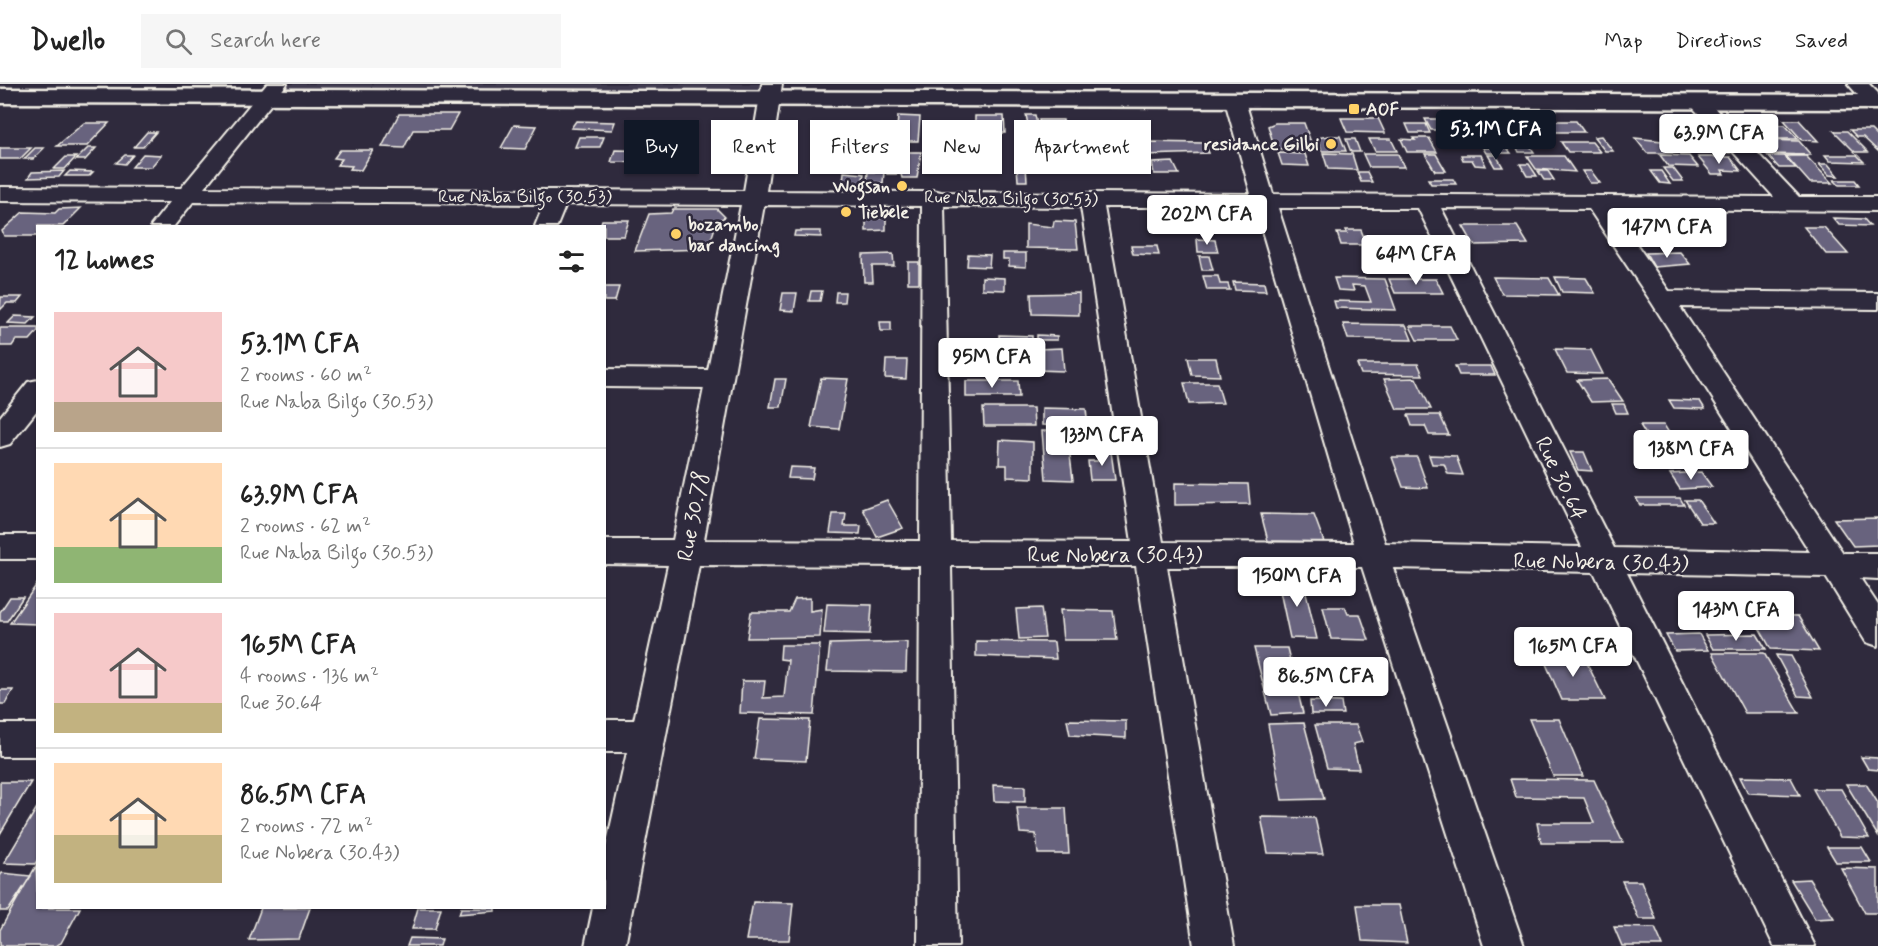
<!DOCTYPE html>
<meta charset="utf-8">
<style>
:root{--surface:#fff;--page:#f6f6f6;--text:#222;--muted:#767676;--line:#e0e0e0;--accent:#111827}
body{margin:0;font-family:Mynerve,sans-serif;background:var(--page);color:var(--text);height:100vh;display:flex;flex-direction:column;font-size:22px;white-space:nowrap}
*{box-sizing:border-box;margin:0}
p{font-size:20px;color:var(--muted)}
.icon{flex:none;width:33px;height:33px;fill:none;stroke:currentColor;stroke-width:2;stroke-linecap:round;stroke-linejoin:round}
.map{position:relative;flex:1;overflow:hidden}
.side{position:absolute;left:36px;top:141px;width:570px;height:684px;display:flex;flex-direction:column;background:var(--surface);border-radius:0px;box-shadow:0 2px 4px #0004}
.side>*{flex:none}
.top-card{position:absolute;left:624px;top:36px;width:570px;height:54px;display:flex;gap:12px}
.price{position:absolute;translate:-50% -51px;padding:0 14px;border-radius:6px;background:#fff;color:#222;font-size:20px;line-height:39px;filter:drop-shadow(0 2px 3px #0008)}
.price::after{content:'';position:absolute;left:50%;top:36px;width:18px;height:14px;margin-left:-9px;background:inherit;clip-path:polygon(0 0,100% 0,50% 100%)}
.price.current{background:var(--accent);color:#fff}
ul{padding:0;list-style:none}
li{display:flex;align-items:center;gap:18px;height:150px;padding:0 18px}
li+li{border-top:2px solid var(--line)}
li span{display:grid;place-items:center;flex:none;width:168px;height:120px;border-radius:0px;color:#555}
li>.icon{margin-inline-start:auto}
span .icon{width:72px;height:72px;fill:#fffc;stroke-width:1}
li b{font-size:26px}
h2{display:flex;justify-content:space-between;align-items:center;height:72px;padding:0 18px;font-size:26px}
.pill{padding:0 21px;border-radius:0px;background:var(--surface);box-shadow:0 2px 4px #0004;font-size:21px;line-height:54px}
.pill.current{background:var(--accent);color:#fff}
header{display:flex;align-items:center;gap:36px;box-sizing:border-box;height:84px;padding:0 30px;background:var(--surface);border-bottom:2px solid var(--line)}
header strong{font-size:28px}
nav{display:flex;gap:33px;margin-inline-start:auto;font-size:21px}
.search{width:420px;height:54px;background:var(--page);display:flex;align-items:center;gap:15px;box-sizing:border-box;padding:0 21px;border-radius:0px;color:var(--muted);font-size:22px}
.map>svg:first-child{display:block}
</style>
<header>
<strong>Dwello</strong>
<div class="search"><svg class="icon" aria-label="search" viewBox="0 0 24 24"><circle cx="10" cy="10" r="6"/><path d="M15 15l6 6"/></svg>Search here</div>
<nav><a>Map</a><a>Directions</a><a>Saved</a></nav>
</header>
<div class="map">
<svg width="1878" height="862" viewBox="0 0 1878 862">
<rect width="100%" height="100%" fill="#2f2a3d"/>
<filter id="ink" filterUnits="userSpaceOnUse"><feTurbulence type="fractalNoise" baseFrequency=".0167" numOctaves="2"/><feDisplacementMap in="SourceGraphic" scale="12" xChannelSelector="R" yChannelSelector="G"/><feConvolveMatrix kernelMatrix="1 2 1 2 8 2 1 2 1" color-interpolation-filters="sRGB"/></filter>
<g filter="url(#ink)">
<path fill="#403b50" d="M 277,0 L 772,0 L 771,14 L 266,12 Z"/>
<path fill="#68637e" stroke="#f4f1e8" stroke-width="1.5" d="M 399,30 L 458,30 L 449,46 L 413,46 L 404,64 L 382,63 Z
M 1026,31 L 1035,31 L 1039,50 L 1030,50 Z
M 898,32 L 920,33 L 918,57 L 896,57 Z
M 975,32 L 1004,32 L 1005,49 L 975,49 Z
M 1341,34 L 1378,34 L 1385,49 L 1347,48 Z
M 1425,35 L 1452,35 L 1459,46 L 1431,46 Z
M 1478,35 L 1504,36 L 1506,39 L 1481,39 Z
M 1039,36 L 1063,36 L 1064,43 L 1040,43 Z
M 1506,36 L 1522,36 L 1534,54 L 1518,54 Z
M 1665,36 L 1695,37 L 1704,48 L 1673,47 Z
M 1784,36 L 1799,36 L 1818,57 L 1802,56 Z
M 576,37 L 615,38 L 612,46 L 571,44 Z
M 1537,37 L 1576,37 L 1584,48 L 1544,48 Z
M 84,39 L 109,39 L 87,62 L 57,62 Z
M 1275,39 L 1304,39 L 1313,64 L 1275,65 L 1268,42 Z
M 1406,40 L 1426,40 L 1430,49 L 1410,49 Z
M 514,41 L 537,42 L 525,65 L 501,64 Z
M 1483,41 L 1505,41 L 1508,46 L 1485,46 Z
M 1747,41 L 1785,41 L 1798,55 L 1752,55 L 1743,45 Z
M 1850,46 L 1871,46 L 1878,53 L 1878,67 L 1863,53 L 1857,53 Z
M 1834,47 L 1847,47 L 1868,68 L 1855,68 Z
M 147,48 L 156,48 L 143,63 L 134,63 Z
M 1329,52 L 1340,52 L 1346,67 L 1322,67 L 1316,54 Z
M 1601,52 L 1613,67 L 1605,67 L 1594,53 Z
M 579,53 L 604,53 L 600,63 L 575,63 Z
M 1033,53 L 1052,54 L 1053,65 L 1033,64 Z
M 1683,53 L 1718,54 L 1730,69 L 1694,68 Z
M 1413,54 L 1429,54 L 1437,68 L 1407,68 L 1401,55 L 1415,56 Z
M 1635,54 L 1662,57 L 1673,69 L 1647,69 Z
M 1346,55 L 1355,55 L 1360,68 L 1351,68 Z
M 1369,55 L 1391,55 L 1397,67 L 1375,67 Z
M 1755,56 L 1799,57 L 1811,71 L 1766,70 Z
M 1143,58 L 1205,59 L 1209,69 L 1144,71 Z
M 1514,58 L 1528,59 L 1534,68 L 1519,68 Z
M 1561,58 L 1592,58 L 1600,68 L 1568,68 Z
M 0,64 L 31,64 L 20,75 L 0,75 Z
M 35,64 L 44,64 L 33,75 L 24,75 Z
M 88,64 L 96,64 L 85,76 L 76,76 Z
M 1483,64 L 1507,64 L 1511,69 L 1486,69 Z
M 685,65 L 682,78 L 664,78 L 668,66 Z
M 340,66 L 373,66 L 361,86 L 350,85 L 352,82 L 337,81 L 342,75 L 334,74 Z
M 615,66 L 661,67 L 658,79 L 611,78 Z
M 895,68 L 921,68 L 917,94 L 902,94 L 901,90 L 887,90 L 889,76 L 884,76 L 884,70 Z
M 950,68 L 972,68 L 973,83 L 950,83 Z
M 1278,69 L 1305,70 L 1309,82 L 1282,81 Z
M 1323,69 L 1352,70 L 1357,86 L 1328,85 Z
M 143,70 L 161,71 L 151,83 L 132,83 Z
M 1363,70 L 1398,70 L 1404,83 L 1369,83 Z
M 1425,70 L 1436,70 L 1446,87 L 1435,87 Z
M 125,71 L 133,71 L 125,80 L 116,79 Z
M 1461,71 L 1481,71 L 1486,82 L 1475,81 L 1472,76 L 1463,76 Z
M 1488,71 L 1496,71 L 1503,83 L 1495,83 Z
M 1660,71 L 1689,72 L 1698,83 L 1668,82 Z
M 1825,71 L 1857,71 L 1864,78 L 1830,77 Z
M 1527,72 L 1564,72 L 1575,88 L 1536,85 Z
M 1768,72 L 1784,72 L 1796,84 L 1779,84 Z
M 1786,72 L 1806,72 L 1832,99 L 1810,99 Z
M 66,73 L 76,73 L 65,85 L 54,85 Z
M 1698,73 L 1730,73 L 1741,87 L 1722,86 L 1724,90 L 1712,90 Z
M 1173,78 L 1179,90 L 1154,90 L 1152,79 Z
M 1520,80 L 1529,80 L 1537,92 L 1527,92 Z
M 1819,80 L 1828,80 L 1838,92 L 1829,91 Z
M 1017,82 L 1026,82 L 1027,97 L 1018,97 Z
M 1663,84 L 1673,84 L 1683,97 L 1673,97 Z
M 64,87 L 59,93 L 28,94 L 32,88 Z
M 70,87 L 93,88 L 89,92 L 65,92 Z
M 1538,87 L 1548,87 L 1554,96 L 1544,96 Z
M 1582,87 L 1591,87 L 1600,99 L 1590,99 Z
M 1651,87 L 1661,87 L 1670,100 L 1660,99 Z
M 844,88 L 864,90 L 862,99 L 843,97 Z
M 868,88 L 884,88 L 883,99 L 867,98 Z
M 1357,88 L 1367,88 L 1372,98 L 1361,98 Z
M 1428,95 L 1453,95 L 1456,100 L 1431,100 Z
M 1834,96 L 1855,96 L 1859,101 L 1839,101 Z
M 81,124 L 63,142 L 38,142 L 38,152 L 4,152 L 2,147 L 23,128 L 55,129 L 59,125 Z
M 673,125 L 717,125 L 725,133 L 717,137 L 708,165 L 635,167 L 649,130 L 671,129 Z
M 866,134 L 886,134 L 886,146 L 866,147 Z
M 1833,134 L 1864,135 L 1870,142 L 1839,141 Z
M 602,136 L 629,136 L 624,152 L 604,152 L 604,142 L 600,142 Z
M 1054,137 L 1075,138 L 1078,165 L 1026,164 L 1026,140 L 1053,143 Z
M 1463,142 L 1517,142 L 1528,160 L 1474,161 Z
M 1804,143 L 1824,143 L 1848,170 L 1826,170 Z
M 1346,146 L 1361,146 L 1367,161 L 1341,161 L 1337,149 L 1347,149 Z
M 795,147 L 821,147 L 821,153 L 794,152 Z
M 1197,155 L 1215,156 L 1218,168 L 1198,168 Z
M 1131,162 L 1157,162 L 1159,171 L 1133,170 Z
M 1680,168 L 1690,180 L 1654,183 L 1646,169 Z
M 1003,169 L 1026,169 L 1026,183 L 1009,182 L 1009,175 L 1003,175 Z
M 893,170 L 894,182 L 872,182 L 873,198 L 864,198 L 863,171 Z
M 968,170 L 990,171 L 989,183 L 967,182 Z
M 1199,172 L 1209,172 L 1213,186 L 1202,186 Z
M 908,178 L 919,178 L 919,199 L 908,199 Z
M 1203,192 L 1218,192 L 1220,200 L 1228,200 L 1230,206 L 1207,206 Z
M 982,193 L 1005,194 L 1005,206 L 982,205 Z
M 1493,193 L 1549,194 L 1559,211 L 1502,210 Z
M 1555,193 L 1586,194 L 1595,209 L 1562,208 Z
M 1334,194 L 1385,195 L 1396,226 L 1336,224 L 1334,217 L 1371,218 L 1365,202 L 1352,201 L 1354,207 L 1338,206 Z
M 1389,195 L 1436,195 L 1443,209 L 1395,209 Z
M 1233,198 L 1264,199 L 1266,207 L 1235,206 Z
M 604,203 L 619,203 L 615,217 L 604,217 Z
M 811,207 L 822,207 L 820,217 L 809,217 Z
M 836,208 L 845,208 L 844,218 L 835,218 Z
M 783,209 L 797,209 L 794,227 L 780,226 Z
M 1079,209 L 1079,231 L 1032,230 L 1031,210 Z
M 1,213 L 22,213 L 17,219 L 7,219 L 0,226 Z
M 15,232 L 35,233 L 28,240 L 8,239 Z
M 880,238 L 891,238 L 891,247 L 881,247 Z
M 1343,240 L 1406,241 L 1412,256 L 1348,255 Z
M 1410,242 L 1450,242 L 1457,256 L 1417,256 Z
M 0,244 L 38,244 L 38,247 L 30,256 L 16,256 L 12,262 L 0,262 Z
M 999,251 L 1032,252 L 1034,290 L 1001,290 Z
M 1037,251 L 1057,252 L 1057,256 L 1037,256 Z
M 1062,264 L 1064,287 L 1036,286 L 1037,265 Z
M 1555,265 L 1591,266 L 1603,290 L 1567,289 Z
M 1188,274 L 1216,274 L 1220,292 L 1192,291 Z
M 886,276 L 907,276 L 906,295 L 885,294 Z
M 1357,280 L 1418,280 L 1423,291 L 1361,290 Z
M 1455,282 L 1491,282 L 1495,291 L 1459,291 Z
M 821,294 L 848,295 L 839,345 L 811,343 Z
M 1416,294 L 1431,325 L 1397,325 L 1384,295 Z
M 775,295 L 786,295 L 781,323 L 770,323 Z
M 1608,295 L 1623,317 L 1591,318 L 1577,296 Z
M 966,297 L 1018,297 L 1019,313 L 966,313 Z
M 1184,299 L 1217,299 L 1223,319 L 1189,320 Z
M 1669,316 L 1700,317 L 1705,325 L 1674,324 Z
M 1612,320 L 1624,320 L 1628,329 L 1616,329 Z
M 983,324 L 1033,324 L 1034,342 L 984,342 Z
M 1042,324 L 1086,325 L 1088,343 L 1042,341 Z
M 1408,331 L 1440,331 L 1449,351 L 1429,351 L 1425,342 L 1412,342 Z
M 1640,341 L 1664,341 L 1669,349 L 1681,349 L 1691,365 L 1654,364 Z
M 1078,346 L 1098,346 L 1099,355 L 1079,355 Z
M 1042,347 L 1067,347 L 1073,396 L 1046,395 Z
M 1687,347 L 1717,347 L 1731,367 L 1699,366 Z
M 1000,356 L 1033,358 L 1033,394 L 1007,393 L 1007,381 L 999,381 Z
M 1097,367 L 1111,368 L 1115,396 L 1090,396 L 1088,377 L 1098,377 Z
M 1570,368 L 1584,368 L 1592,387 L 1578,386 Z
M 1429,371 L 1456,372 L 1463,391 L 1448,390 L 1444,380 L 1432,380 Z
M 1392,373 L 1417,373 L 1428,404 L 1403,403 Z
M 790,383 L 814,384 L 812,395 L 788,394 Z
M 1701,388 L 1712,403 L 1680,405 L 1670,390 Z
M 1175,399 L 1248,400 L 1250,420 L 1175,421 Z
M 1636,414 L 1680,414 L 1684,421 L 1640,421 Z
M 887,416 L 903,444 L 877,453 L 863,425 Z
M 1685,416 L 1698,416 L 1714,439 L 1700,439 Z
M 833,430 L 846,430 L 844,442 L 861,442 L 860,450 L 830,449 Z
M 1261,430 L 1314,431 L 1324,458 L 1268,457 Z
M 1878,434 L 1878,461 L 1853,462 L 1834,435 Z
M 1302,492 L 1317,555 L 1290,554 L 1277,493 Z
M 37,500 L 38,540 L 10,539 Z
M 10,513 L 23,513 L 7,537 L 0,537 L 0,528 Z
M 810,514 L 810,527 L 822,525 L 820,553 L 747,554 L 751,528 L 789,528 L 795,515 Z
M 827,520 L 872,521 L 870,550 L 824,549 Z
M 1323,523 L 1345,523 L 1348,530 L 1360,530 L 1369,556 L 1331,555 Z
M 1041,524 L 1045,554 L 1019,555 L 1016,525 Z
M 1060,526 L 1113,527 L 1117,556 L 1063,556 Z
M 1752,531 L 1798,532 L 1819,567 L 1771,565 Z
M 1699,550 L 1708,566 L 1675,567 L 1666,551 Z
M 1757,550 L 1766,565 L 1713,565 L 1705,551 Z
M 976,557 L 1054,558 L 1056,575 L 976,572 Z
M 907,558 L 906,588 L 827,587 L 830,560 Z
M 781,561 L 820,561 L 814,631 L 740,629 L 742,597 L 765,597 L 763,614 L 784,613 L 788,576 L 780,575 Z
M 1254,564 L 1287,564 L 1303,629 L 1271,631 Z
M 1712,569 L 1764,569 L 1799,629 L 1745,629 Z
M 1542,571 L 1583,571 L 1605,616 L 1562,616 Z
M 1776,571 L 1791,572 L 1813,613 L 1798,612 Z
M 0,606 L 13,606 L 5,620 L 0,620 Z
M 1310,617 L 1341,618 L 1343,630 L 1311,630 Z
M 760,635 L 810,636 L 806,677 L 754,675 Z
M 1529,635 L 1559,635 L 1583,692 L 1553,692 Z
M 1067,636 L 1126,637 L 1126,654 L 1070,651 Z
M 1304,639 L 1324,715 L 1282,716 L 1268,640 Z
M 1315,641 L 1356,641 L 1362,658 L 1353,660 L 1359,685 L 1327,684 Z
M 1861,673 L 1878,674 L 1878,686 L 1868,685 Z
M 1740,693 L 1791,694 L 1800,711 L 1748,709 Z
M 1510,695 L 1594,696 L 1623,759 L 1541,759 L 1537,739 L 1594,739 L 1584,714 L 1516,713 Z
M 0,698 L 31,698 L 0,750 Z
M 1846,700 L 1866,700 L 1878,719 L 1878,752 Z
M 993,701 L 1025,702 L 1025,718 L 994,717 Z
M 1813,705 L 1841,705 L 1869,754 L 1840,753 Z
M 38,722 L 38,775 L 35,780 L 4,779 Z
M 1017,724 L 1066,724 L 1069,770 L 1038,770 L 1036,750 L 1020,749 Z
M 1261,733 L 1315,734 L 1323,770 L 1268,769 Z
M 1827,763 L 1862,763 L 1871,778 L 1836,778 Z
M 36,782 L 38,824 L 80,824 L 61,859 L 55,862 L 0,862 L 0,846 Z
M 1841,784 L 1878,785 L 1878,829 L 1865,829 Z
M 2,789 L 31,792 L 8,827 L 0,827 L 0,792 Z
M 1809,795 L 1834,834 L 1815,835 L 1791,796 Z
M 1622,797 L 1641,797 L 1656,835 L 1639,835 Z
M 753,818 L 793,819 L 789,856 L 746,856 Z
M 1357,821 L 1399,821 L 1407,859 L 1362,857 Z
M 261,824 L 310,824 L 299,855 L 249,856 Z
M 418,824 L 441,824 L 435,845 L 412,845 Z
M 461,824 L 495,824 L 495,827 L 459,830 Z
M 1614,843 L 1655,844 L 1663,862 L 1622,862 Z
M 410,854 L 442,855 L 440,862 L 407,862 Z"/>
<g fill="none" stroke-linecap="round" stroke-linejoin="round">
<defs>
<path id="street" d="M 267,0 L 287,0 L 204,104 L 744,107 L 762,0 L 782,0 L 766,107 L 925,108 L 933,106 L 941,108 L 1251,110 L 1225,17 L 1228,13 L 1242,13 L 1245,17 L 1273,110 L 1774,113 L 1687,17 L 1690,13 L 1704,13 L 1799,113 L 1878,113 L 1878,127 L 1612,125 L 1669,207 L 1878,209 L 1878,225 L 1680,223 L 1843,469 L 1878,469 L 1878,495 L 1860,494 L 1878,521 L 1878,562 L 1866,558 L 1826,493 L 1627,489 L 1815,862 L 1774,862 L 1594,488 L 1393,484 L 1524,862 L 1484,862 L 1362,483 L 1167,483 L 1234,862 L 1194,862 L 1136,482 L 951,482 L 958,862 L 918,862 L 920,482 L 699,481 L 625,862 L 585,862 L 593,824 L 604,824 L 604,772 L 627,668 L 604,668 L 604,636 L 634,636 L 668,481 L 604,480 L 604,456 L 673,456 L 704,304 L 604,303 L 604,285 L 708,286 L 741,121 L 566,120 L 557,142 L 535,142 L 544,120 L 193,118 L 174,142 L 151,142 L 170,118 L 0,117 L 0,103 L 181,104 ZM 764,121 L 922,122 L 920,457 L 704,456 ZM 944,122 L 1081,123 L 1132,458 L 951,457 ZM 1104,123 L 1255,123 L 1354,459 L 1163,458 ZM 1278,124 L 1418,124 L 1582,463 L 1385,459 ZM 1441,124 L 1589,125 L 1652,219 L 1810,468 L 1614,464 Z
M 1848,0 L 1869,0 L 1878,9 L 1878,23 L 1868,22 Z
M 38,296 L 38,325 L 10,360 L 0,363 L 0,333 L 28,298 Z
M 0,451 L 38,451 L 38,475 L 0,475 Z
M 0,640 L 38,640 L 38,672 L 0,672 Z"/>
<path id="secondary" d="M 0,5 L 1878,11 L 1878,25 L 0,19 Z"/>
</defs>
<use href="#street" stroke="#f4f1e8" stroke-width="4"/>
<use href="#secondary" stroke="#f4f1e8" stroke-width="5"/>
<use href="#street" fill="#2f2a3d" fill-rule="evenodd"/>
<use href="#secondary" fill="#2f2a3d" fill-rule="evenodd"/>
</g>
</g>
<g fill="#ffd166" stroke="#2f2a3d" stroke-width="2">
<rect x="1348" y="19" width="12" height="12" rx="3"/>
<circle cx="1331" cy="60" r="6"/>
<circle cx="902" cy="102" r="6"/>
<circle cx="846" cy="128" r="6"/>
<circle cx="676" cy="150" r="6"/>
</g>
<g text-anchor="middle" stroke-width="5" stroke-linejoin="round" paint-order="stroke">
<g font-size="18" font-weight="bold" fill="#f4f1e8" stroke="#2f2a3d" text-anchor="start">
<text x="1366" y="31">AOF</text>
<text x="1319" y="66" text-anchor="end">residance Gilbi</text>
<text x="890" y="108" text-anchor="end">Wogsan</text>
<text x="858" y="134">Tiebele</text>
<text x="688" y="146">bozambo<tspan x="688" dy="21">bar dancing</tspan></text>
</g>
<g font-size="18" fill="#f4f1e8" stroke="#2f2a3d">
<text x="525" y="118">Rue Naba Bilgo (30.53)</text>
<text transform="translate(1011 114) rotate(1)" y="6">Rue Naba Bilgo (30.53)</text>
</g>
<g font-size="22" fill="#f4f1e8" stroke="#2f2a3d">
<text transform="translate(1562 394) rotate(64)" y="8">Rue 30.64</text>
<text transform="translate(692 432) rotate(-79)" y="8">Rue 30.78</text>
<text x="1115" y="478">Rue Nobera (30.43)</text>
<text transform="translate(1601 477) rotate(1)" y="8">Rue Nobera (30.43)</text>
</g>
</g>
</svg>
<b class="price current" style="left:1496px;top:77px">53.1M CFA</b>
<b class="price" style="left:1719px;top:81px">63.9M CFA</b>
<b class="price" style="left:1207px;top:162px">202M CFA</b>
<b class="price" style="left:1667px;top:175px">147M CFA</b>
<b class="price" style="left:1416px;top:202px">64M CFA</b>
<b class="price" style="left:992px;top:305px">95M CFA</b>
<b class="price" style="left:1102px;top:383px">133M CFA</b>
<b class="price" style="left:1691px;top:397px">138M CFA</b>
<b class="price" style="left:1297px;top:524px">150M CFA</b>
<b class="price" style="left:1736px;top:558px">143M CFA</b>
<b class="price" style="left:1573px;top:594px">165M CFA</b>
<b class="price" style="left:1326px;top:624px">86.5M CFA</b>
<div class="top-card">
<a class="pill current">Buy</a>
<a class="pill">Rent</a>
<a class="pill">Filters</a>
<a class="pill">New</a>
<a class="pill">Apartment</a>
</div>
<section class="side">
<h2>12 homes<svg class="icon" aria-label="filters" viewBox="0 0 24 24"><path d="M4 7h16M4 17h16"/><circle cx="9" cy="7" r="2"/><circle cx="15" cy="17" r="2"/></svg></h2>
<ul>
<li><span style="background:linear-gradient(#f6c9c9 75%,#b9a48a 0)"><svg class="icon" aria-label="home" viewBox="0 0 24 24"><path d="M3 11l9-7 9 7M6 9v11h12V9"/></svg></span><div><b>53.1M CFA</b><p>2 rooms · 60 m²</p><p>Rue Naba Bilgo (30.53)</p></div></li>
<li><span style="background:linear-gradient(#ffd9b3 70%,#8fb573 0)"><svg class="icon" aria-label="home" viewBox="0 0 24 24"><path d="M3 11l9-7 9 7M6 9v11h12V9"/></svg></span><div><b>63.9M CFA</b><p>2 rooms · 62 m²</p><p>Rue Naba Bilgo (30.53)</p></div></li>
<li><span style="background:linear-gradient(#f6c9c9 75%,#c2b280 0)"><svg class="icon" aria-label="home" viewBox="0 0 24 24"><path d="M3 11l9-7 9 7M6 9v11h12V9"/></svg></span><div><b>165M CFA</b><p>4 rooms · 136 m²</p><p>Rue 30.64</p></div></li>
<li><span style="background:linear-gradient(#ffd9b3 60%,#c2b280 0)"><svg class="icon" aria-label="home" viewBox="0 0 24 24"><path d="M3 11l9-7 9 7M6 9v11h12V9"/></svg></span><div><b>86.5M CFA</b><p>2 rooms · 72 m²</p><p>Rue Nobera (30.43)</p></div></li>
</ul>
</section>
</div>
